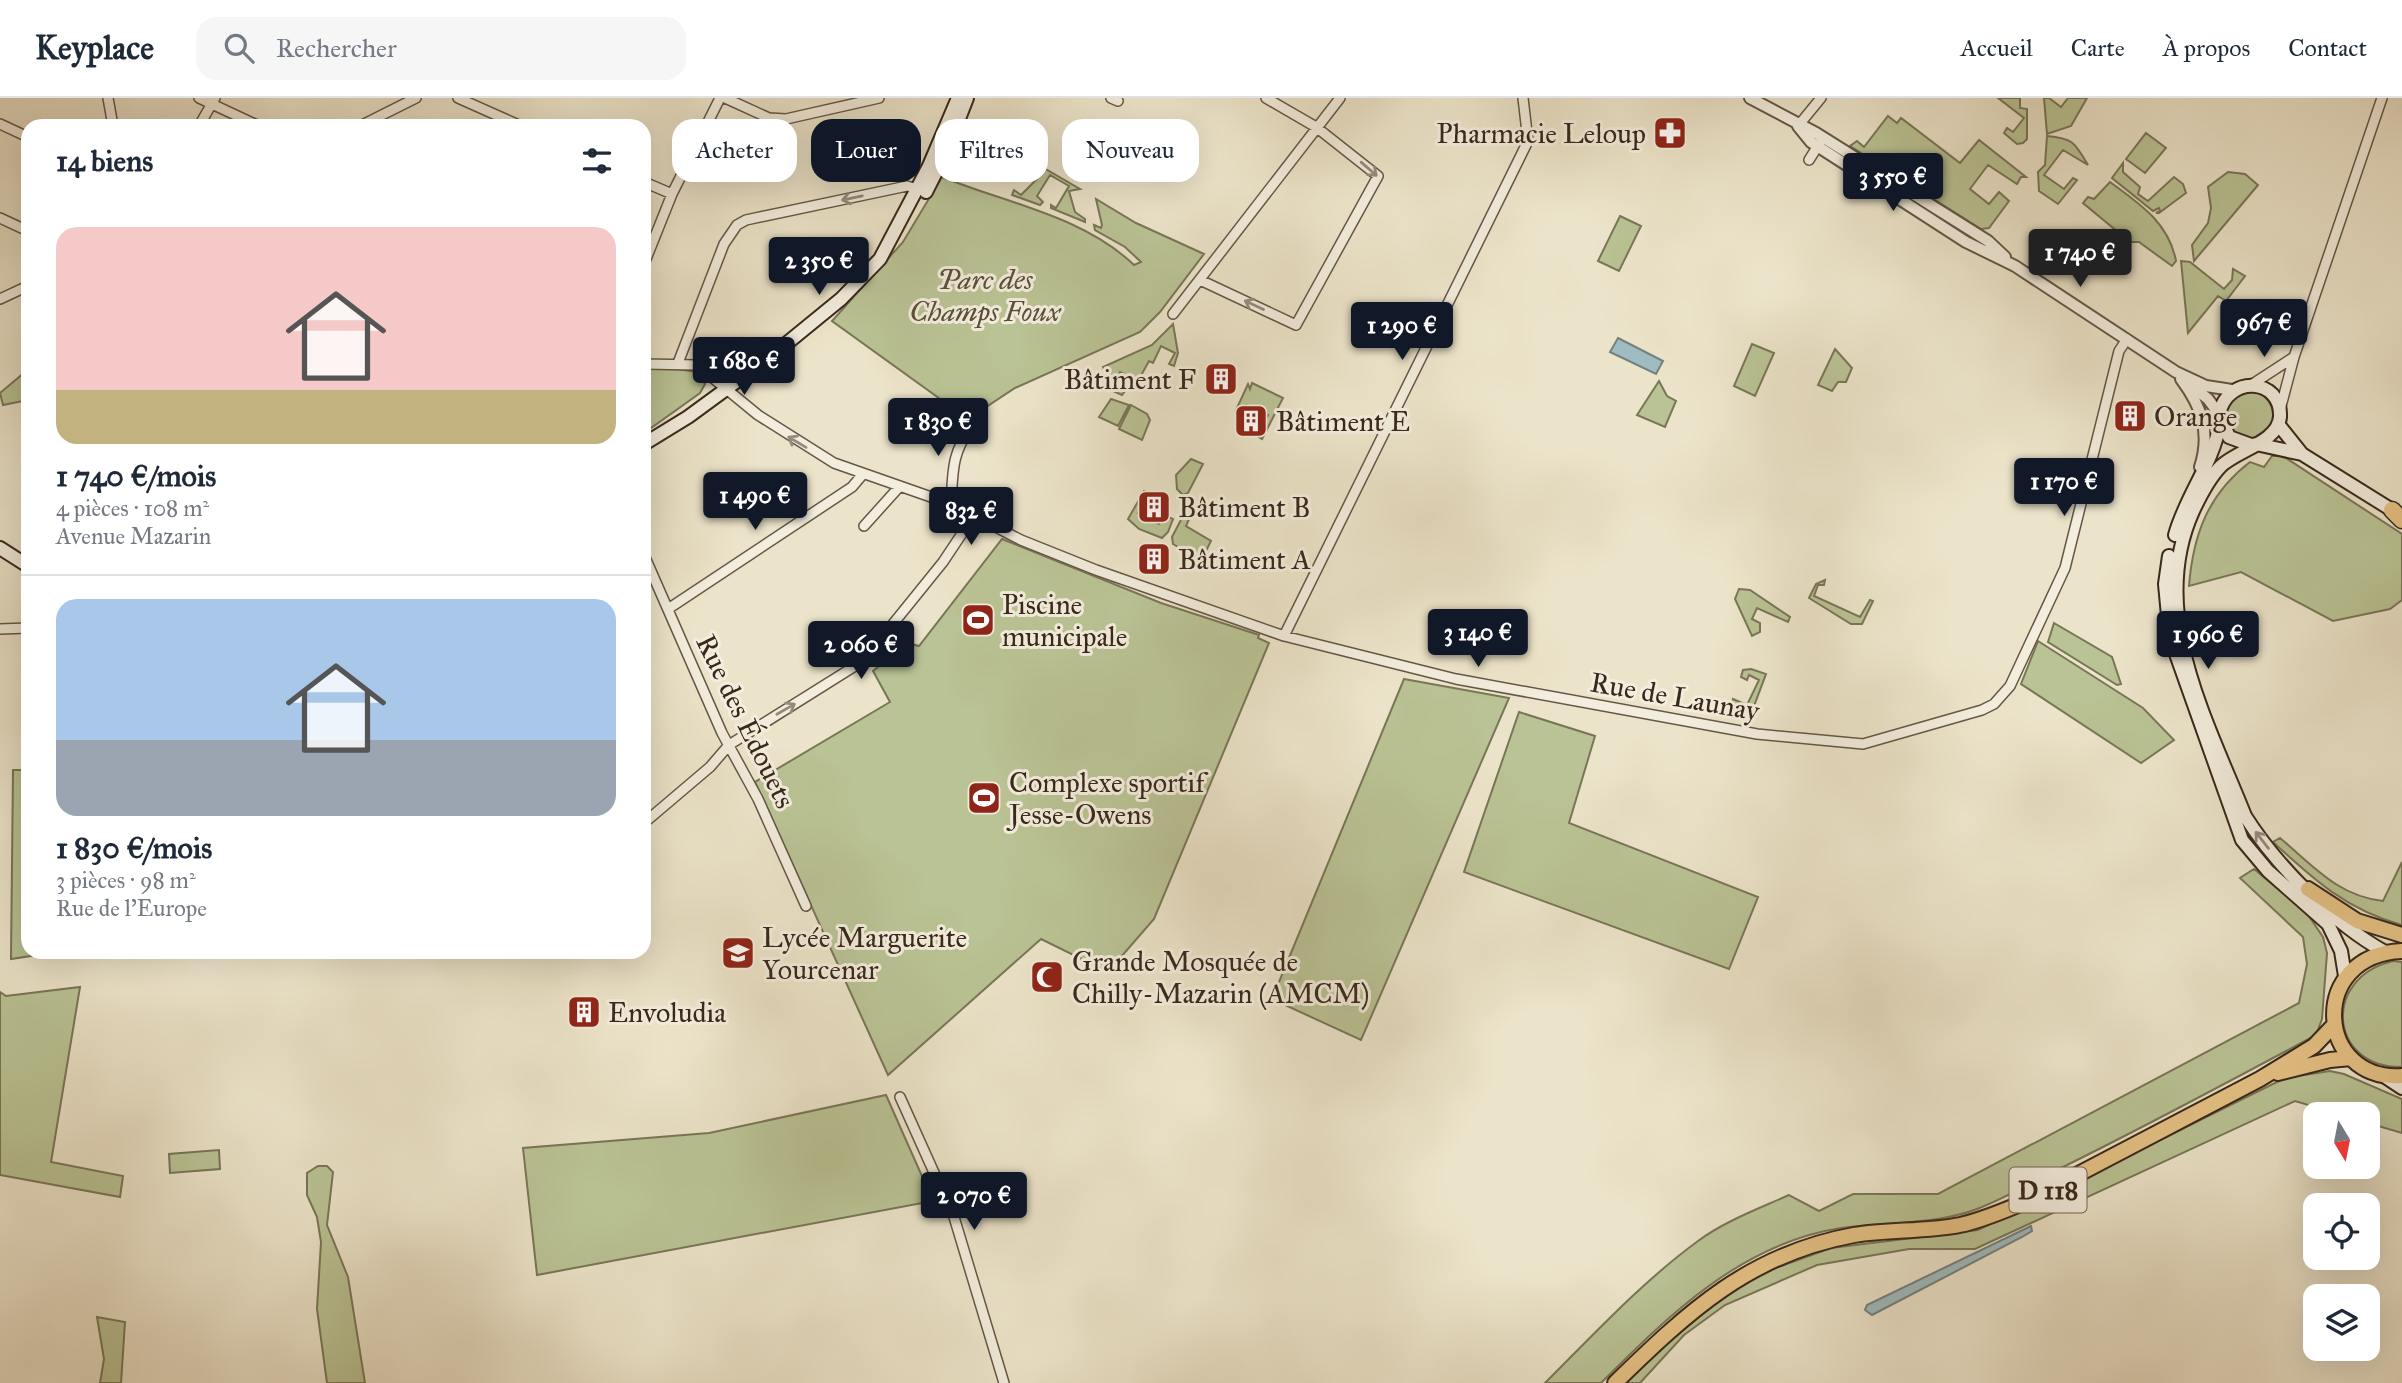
<!DOCTYPE html>
<html lang="fr">
<meta charset="utf-8">
<style>
:root{--surface:#fff;--page:#f6f6f7;--text:#1f2937;--muted:#747a83;--line:#e0e1e3;--accent:#111827}
body{margin:0;font-family:"IM FELL Great Primer",serif;background:var(--page);color:var(--text);height:100vh;display:flex;flex-direction:column;font-size:26px;white-space:nowrap}
*{box-sizing:border-box;margin:0}
p{font-size:23px;color:var(--muted)}
.icon{flex:none;width:38px;height:38px;fill:none;stroke:currentColor;stroke-width:2;stroke-linecap:round;stroke-linejoin:round}
.map{position:relative;flex:1;overflow:hidden}
.drawer{position:absolute;left:21px;top:21px;width:630px;height:840px;display:flex;flex-direction:column;background:var(--surface);border-radius:21px;box-shadow:0 7px 28px #0002}
.drawer>*{flex:none}
.banner{position:absolute;left:672px;top:21px;width:665px;height:63px;display:flex;gap:14px}
.needle{width:46px;rotate:170deg}
.fabs{position:absolute;left:2303px;top:1004px;display:grid;gap:14px}
.fabs a{display:grid;place-items:center;width:77px;height:77px;border-radius:14px;background:var(--surface);box-shadow:0 7px 28px #0002;font-size:35px}
.price{position:absolute;translate:-50% -60px;padding:0 16px;border-radius:7px;background:var(--accent);color:#fff;font-size:23px;line-height:46px;filter:drop-shadow(0 2px 4px #0008)}
.price::after{content:'';position:absolute;left:50%;top:42px;width:21px;height:16px;margin-left:-10px;background:inherit;clip-path:polygon(0 0,100% 0,50% 100%)}
.price.current{background:#222;color:#fff}
ul{padding:0;list-style:none}
li{display:grid;align-content:center;gap:14px;height:371px;padding:0 35px}
li+li{border-top:2px solid var(--line)}
li span{display:grid;place-items:center;height:217px;border-radius:21px;color:#555}
li>.icon{margin-inline-start:auto}
span .icon{width:126px;height:126px;fill:#fffc;stroke-width:1}
li b{font-size:30px}
h2{display:flex;justify-content:space-between;align-items:center;height:84px;padding:0 35px;font-size:30px}
.pill{padding:0 24px;border-radius:21px;background:var(--surface);box-shadow:0 7px 28px #0002;font-size:24px;line-height:63px}
.pill.current{background:var(--accent);color:#fff}
header{display:flex;align-items:center;gap:42px;box-sizing:border-box;height:98px;padding:0 35px;background:var(--surface);border-bottom:2px solid var(--line)}
header strong{font-size:33px}
nav{display:flex;gap:38px;margin-inline-start:auto;font-size:24px}
.search{width:490px;height:63px;background:var(--page);display:flex;align-items:center;gap:18px;box-sizing:border-box;padding:0 24px;border-radius:21px;color:var(--muted);font-size:26px}
.map>svg:first-child{display:block}
</style>
<header>
<strong>Keyplace</strong>
<div class="search"><svg class="icon" aria-label="search" viewBox="0 0 24 24"><circle cx="10" cy="10" r="6"/><path d="M15 15l6 6"/></svg>Rechercher</div>
<nav><a>Accueil</a><a>Carte</a><a>À propos</a><a>Contact</a></nav>
</header>
<div class="map">
<svg width="2402" height="1285" viewBox="0 0 2402 1285">
<rect width="100%" height="100%" fill="#ece4ca"/>
<filter id="stains"><feTurbulence type="fractalNoise" baseFrequency=".00286" numOctaves="4"/><feColorMatrix values="0 0 0 0 .2 0 0 0 0 .09 0 0 0 0 .02 0 0 0 .5 -.17"/></filter>
<radialGradient id="worn" r=".72"><stop offset=".6" stop-color="#630" stop-opacity="0"/><stop offset="1" stop-color="#630" stop-opacity=".3"/></radialGradient>
<path fill="#bac395" stroke="#797658" stroke-width="2" d="M 1998,0 L 2020,0 L 2020,10 L 2027,11 L 2027,41 L 2023,45 L 2017,46 L 2004,35 L 2007,30 L 2013,34 L 2024,20 Z
M 2044,0 L 2049,0 L 2061,9 L 2068,0 L 2087,0 L 2071,28 L 2047,36 Z
M 1888,18 L 1897,25 L 1901,20 L 1960,65 L 1979,42 L 2026,79 L 2021,79 L 2017,86 L 1988,67 L 1970,91 L 1989,106 L 1999,94 L 2009,103 L 1989,130 L 1981,131 L 1850,48 L 1857,43 L 1864,49 Z
M 2146,35 L 2166,50 L 2145,75 L 2126,61 Z
M 968,37 L 979,46 L 970,76 L 978,80 L 976,83 L 953,75 L 948,68 Z
M 2047,38 C 2073,40 2075,45 2088,67 L 2063,52 L 2044,77 L 2064,91 L 2073,80 L 2077,82 L 2058,106 L 2039,93 L 2038,74 L 2045,67 Z
M 2123,65 L 2123,74 L 2140,89 L 2138,96 L 2148,103 L 2174,79 L 2183,86 L 2186,95 L 2159,115 L 2156,115 L 2160,113 L 2159,110 L 2153,113 L 2112,80 Z
M 1037,66 L 1080,91 L 1069,93 L 1075,114 L 1085,121 L 1085,124 L 1051,110 L 1051,107 L 1056,110 L 1069,88 L 1050,77 L 1037,98 L 1043,104 L 1040,107 L 1012,97 L 1014,92 L 1021,97 L 1041,77 L 1033,69 Z
M 2228,74 L 2245,76 L 2258,87 L 2194,163 L 2192,147 L 2208,125 L 2211,110 L 2208,89 Z
M 942,79 C 1006,105 1083,118 1134,167 L 1141,164 L 1125,149 L 1095,132 L 1094,127 L 1101,130 L 1102,127 L 1096,101 L 1136,125 L 1204,156 L 1160,214 L 1140,234 L 1015,290 L 968,321 L 832,223 L 903,144 Z
M 2110,84 C 2140,106 2169,125 2176,163 L 2172,168 L 2139,144 L 2130,144 L 2083,105 L 2088,99 L 2094,101 Z
M 1620,118 L 1641,128 L 1619,173 L 1598,163 Z
M 2181,163 L 2190,164 L 2224,191 L 2232,182 L 2233,171 L 2245,178 L 2226,203 L 2218,198 L 2188,235 Z
M 1173,226 L 1178,255 L 1174,268 L 1169,266 L 1175,255 L 1161,248 L 1153,265 L 1149,263 L 1138,283 L 1120,274 L 1114,286 L 1125,293 L 1122,297 L 1113,293 L 1103,269 L 1152,247 Z
M 1752,246 L 1774,255 L 1755,298 L 1734,288 Z
M 1835,251 L 1852,270 L 1846,284 L 1838,284 L 1832,293 L 1818,287 Z
M 661,269 L 698,274 L 705,286 L 700,295 L 644,335 L 644,272 Z
M 25,274 L 28,274 L 28,302 L 3,307 L 0,295 Z
M 1659,283 L 1667,298 L 1676,303 L 1665,329 L 1637,317 Z
M 1252,285 L 1283,300 L 1262,341 L 1257,338 L 1268,317 L 1246,307 L 1242,315 L 1236,312 L 1248,286 L 1250,291 Z
M2225 317a24 24 0 1 1 48 0a24 24 0 1 1-48 0Z
M 1111,301 L 1129,307 L 1118,328 L 1099,319 Z
M 1131,307 L 1147,316 L 1150,322 L 1142,342 L 1119,331 Z
M 2272,358 L 2283,358 L 2402,436 L 2402,502 L 2390,511 L 2333,523 L 2241,474 L 2189,488 C 2193,437 2208,396 2250,364 L 2264,369 Z
M 1191,361 L 1203,366 L 1188,395 L 1183,397 L 1177,391 L 1176,377 Z
M 1144,393 L 1148,395 L 1138,415 L 1159,426 L 1164,417 L 1173,421 L 1168,434 L 1162,440 L 1139,431 L 1128,421 Z
M 1183,418 L 1190,419 L 1186,428 L 1211,443 L 1204,457 L 1195,459 L 1173,446 L 1172,439 Z
M 1002,441 L 1161,505 L 1259,537 L 1258,540 L 1269,545 L 1154,821 L 1108,874 L 1041,841 L 888,977 L 755,684 L 890,604 L 873,573 L 907,545 L 919,548 Z
M 1825,482 L 1824,487 L 1818,487 L 1814,498 L 1860,519 L 1870,502 L 1873,503 L 1862,526 L 1851,526 L 1809,500 L 1816,486 Z
M 1739,491 L 1750,492 L 1790,519 L 1788,524 L 1757,510 L 1752,521 L 1760,525 L 1760,534 L 1752,538 L 1735,501 Z
M 2054,525 L 2112,559 L 2121,586 L 2117,587 L 2048,544 Z
M 2038,543 L 2143,610 L 2174,642 L 2141,665 L 2021,586 Z
M 1751,571 L 1766,576 L 1751,616 L 1731,611 L 1733,601 L 1747,607 L 1759,582 L 1749,577 L 1747,582 L 1741,579 L 1743,572 Z
M 1404,581 L 1509,600 L 1361,942 L 1272,901 Z
M 1519,614 L 1595,638 L 1569,725 L 1758,799 L 1729,871 L 1464,774 Z
M 13,672 L 28,672 L 28,854 L 57,854 L 11,861 Z
M 2280,740 C 2313,768 2338,798 2383,803 L 2402,764 L 2402,827 C 2347,812 2314,782 2273,744 Z
M 2254,771 L 2306,814 L 2323,839 L 2327,855 L 2322,921 L 2316,937 C 2234,981 2152,1025 2067,1067 C 2038,1081 2008,1099 1977,1111 C 1935,1127 1885,1124 1841,1130 C 1742,1145 1669,1217 1601,1285 L 1545,1285 C 1594,1236 1642,1184 1698,1143 C 1725,1123 1758,1111 1789,1097 L 1819,1113 L 1853,1096 L 1938,1096 L 2299,905 L 2307,866 L 2303,839 L 2240,780 Z
M 2393,863 L 2402,864 L 2402,969 C 2329,970 2321,880 2393,863 Z
M 80,889 L 51,1064 L 123,1078 L 120,1099 L 0,1077 L 0,894 L 6,898 Z
M 2330,973 L 2344,976 L 2402,1001 L 2402,1035 L 2368,1025 L 2368,1017 L 2342,1017 L 2295,1003 L 1975,1151 L 1909,1151 L 1817,1167 L 1725,1207 L 1684,1237 L 1640,1285 L 1624,1285 L 1709,1204 L 1745,1181 L 1831,1150 L 1978,1132 L 2285,980 Z
M 886,997 L 933,1103 L 537,1177 L 523,1050 L 709,1035 Z
M 219,1052 L 220,1071 L 170,1075 L 169,1056 Z
M 318,1068 L 327,1068 L 333,1074 L 327,1127 L 348,1179 L 365,1285 L 327,1285 L 317,1211 L 321,1144 L 317,1119 L 307,1097 L 307,1075 Z
M 97,1219 L 125,1224 L 121,1285 L 100,1285 L 104,1261 Z"/>
<path fill="#9ebcc1" stroke="#75817f" stroke-width="2" d="M 1618,240 L 1663,263 L 1656,276 L 1610,254 Z
M 2031,1128 L 2032,1133 L 2022,1139 L 1872,1217 L 1865,1212 L 1867,1207 Z"/>
<g fill="none" stroke-linecap="round" stroke-linejoin="round">
<defs>
<path id="minor" d="M 108,0 L 113,28
M 199,0 L 259,28
M 458,0 L 521,28
M 725,0 L 769,20 L 786,21 L 879,0
M 1111,0 L 1118,3
M 0,26 L 28,39
M 199,28 L 215,0
M 360,28 L 416,0
M 1798,28 L 1821,0
M 1809,62 L 1821,43
M 644,84 L 672,96
M 0,120 L 28,133
M 644,166 L 672,96 L 720,0
M 1200,182 L 1296,227 L 1378,78 L 1316,29 L 1266,0
M 0,201 L 28,188
M 1173,216 L 1340,0
M 678,265 L 724,146 L 737,127 L 746,122 L 907,88 L 918,91
M 644,266 L 697,267 L 758,317 L 834,365 L 951,406 L 1021,442 L 1096,472 L 1284,538 L 1456,581 L 1757,636 L 1863,646 L 1982,612 L 1994,606 L 2010,588 L 2065,470 L 2119,253 L 2127,241
M 2251,287 L 2294,259
M 2280,312 L 2294,259 L 2382,0
M 951,406 C 953,376 951,355 971,330
M 864,428 L 900,388
M 644,457 L 722,635 L 758,701 L 806,808
M 668,511 L 852,389 L 863,376
M 0,531 L 28,530
M 1284,538 L 1528,43 L 1523,0
M 644,725 L 710,669 L 729,647 L 863,563 L 943,464 L 973,419
M 900,999 L 954,1119 L 1004,1285"/>
<path id="tertiary" d="M 1750,0 L 1816,35 L 1988,143 L 2005,159
M 1798,28 L 1811,44 L 1966,144 L 2015,168 L 2176,274 L 2206,288 L 2232,292
M 2181,281 C 2202,309 2211,335 2200,369
M 2189,286 L 2208,301 L 2219,316"/>
<path id="secondary" d="M 926,94 L 946,54 L 967,0
M 2278,326 L 2302,356
M 644,346 L 688,319 L 770,259 L 841,201 L 880,161 L 929,68 L 958,0
M 2256,346 L 2302,356 L 2392,412
M 2251,347 L 2229,339 L 2219,316 C 2228,276 2282,280 2280,319 C 2278,344 2238,352 2221,368 C 2209,380 2200,398 2193,413 C 2147,515 2207,622 2245,718 C 2276,767 2334,826 2385,854
M 2175,437 C 2186,397 2213,366 2220,325
M 0,450 L 28,468
M 2169,458 L 2165,486 L 2170,539 L 2242,742 L 2268,773 L 2328,826 L 2341,853 L 2345,878
M 2384,978 L 2402,990"/>
<path id="primary" d="M 2308,791 L 2357,823 L 2402,837
M 2402,853 C 2307,857 2316,984 2402,978
M 2278,975 L 2330,962 L 2351,960
M 1615,1285 C 1688,1214 1749,1156 1854,1137 C 1889,1131 1925,1134 1960,1127 C 1983,1122 2003,1113 2025,1104 L 2260,981 L 2314,948 L 2334,927"/>
<path id="motorway" d="M 2392,412 L 2402,422"/>
</defs>
<use href="#minor" stroke="#655747" stroke-width="12"/>
<use href="#tertiary" stroke="#655747" stroke-width="14"/>
<use href="#secondary" stroke="#38281b" stroke-width="16"/>
<use href="#primary" stroke="#38281b" stroke-width="18"/>
<use href="#motorway" stroke="#38281b" stroke-width="19"/>
<use href="#minor" stroke="#f3eddd" stroke-width="9"/>
<use href="#tertiary" stroke="#f3eddd" stroke-width="10"/>
<use href="#secondary" stroke="#f3eddd" stroke-width="12"/>
<use href="#primary" stroke="#e6c285" stroke-width="14"/>
<use href="#motorway" stroke="#e6c285" stroke-width="16"/>
</g>
<defs><path id="oneway-shaft" d="M-6 0H5M1.5-3L5.5 0L1.5 3" fill="none" stroke-width="1.6" stroke-linecap="round" stroke-linejoin="round" transform="scale(1.75)"/></defs>
<g stroke="#968a7c">
<use href="#oneway-shaft" transform="translate(1369 71) rotate(41)"/>
<use href="#oneway-shaft" transform="translate(852 100) rotate(168)"/>
<use href="#oneway-shaft" transform="translate(1254 207) rotate(-155)"/>
<use href="#oneway-shaft" transform="translate(797 344) rotate(-149)"/>
<use href="#oneway-shaft" transform="translate(786 611) rotate(-30)"/>
<use href="#oneway-shaft" transform="translate(2262 742) rotate(-128)"/>
</g>
<defs>
<symbol id="pharmacy-square" viewBox="-11 -11 22 22"><rect x="-9" y="-9" width="18" height="18" rx="4" fill="#8f2418" stroke="#f3eddd"/><path d="M-2-6h4v4h4v4h-4v4h-4v-4h-4v-4h4Z" fill="#fff"/></symbol>
<symbol id="building-square" viewBox="-11 -11 22 22"><rect x="-9" y="-9" width="18" height="18" rx="4" fill="#8f2418" stroke="#f3eddd"/><path d="M-4-6H4V6H1V3H-1V6H-4ZM-2.5-4.3h1.7v1.8h-1.7ZM.8-4.3h1.7v1.8H.8ZM-2.5-1h1.7V.8h-1.7ZM.8-1h1.7V.8H.8Z" fill="#fff"/></symbol>
<symbol id="stadium-square" viewBox="-11 -11 22 22"><rect x="-9" y="-9" width="18" height="18" rx="4" fill="#8f2418" stroke="#f3eddd"/><path d="M0-5a6.5 5 0 1 0 0 10a6.5 5 0 1 0 0-10ZM-3.5-1.8h7v3.6h-7Z" fill="#fff"/></symbol>
<symbol id="school-square" viewBox="-11 -11 22 22"><rect x="-9" y="-9" width="18" height="18" rx="4" fill="#8f2418" stroke="#f3eddd"/><path d="M0-5L7-2L0 1L-7-2ZM-4 1L0 2.5L4 1V4Q0 6-4 4Z" fill="#fff"/></symbol>
<symbol id="mosque-square" viewBox="-11 -11 22 22"><rect x="-9" y="-9" width="18" height="18" rx="4" fill="#8f2418" stroke="#f3eddd"/><path d="M3.5-4.9A6 6 0 1 0 3.5 4.9A5 5 0 1 1 3.5-4.9Z" fill="#fff"/></symbol>
</defs>
<g fill-rule="evenodd">
<use href="#pharmacy-square" x="1651" y="16" width="38" height="38"/>
<use href="#building-square" x="1202" y="262" width="38" height="38"/>
<use href="#building-square" x="2111" y="299" width="38" height="38"/>
<use href="#building-square" x="1232" y="304" width="38" height="38"/>
<use href="#building-square" x="1135" y="390" width="38" height="38"/>
<use href="#building-square" x="1135" y="442" width="38" height="38"/>
<use href="#stadium-square" x="959" y="503" width="38" height="38"/>
<use href="#stadium-square" x="965" y="681" width="38" height="38"/>
<use href="#school-square" x="719" y="836" width="38" height="38"/>
<use href="#mosque-square" x="1028" y="860" width="38" height="38"/>
<use href="#building-square" x="565" y="895" width="38" height="38"/>
</g>
<g text-anchor="middle" stroke-width="6" stroke-linejoin="round" paint-order="stroke">
<rect fill="#f3eddd" stroke="#706355" stroke-width="2" x="2009.5" y="1069.5" width="77" height="45" rx="5"/>
<g font-size="26" font-weight="bold" fill="#38281b">
<text x="2048" y="1101">D 118</text>
</g>
<g font-size="28" fill="#38281b" stroke="#f3eddd" text-anchor="start">
<text x="1646" y="45" text-anchor="end">Pharmacie Leloup</text>
<text x="1196" y="291" text-anchor="end">Bâtiment F</text>
<text x="2154" y="328">Orange</text>
<text x="1276" y="333">Bâtiment E</text>
<text x="1178" y="419">Bâtiment B</text>
<text x="1178" y="471">Bâtiment A</text>
<text x="1002" y="516">Piscine<tspan x="1002" dy="32">municipale</tspan></text>
<text x="1009" y="694">Complexe sportif<tspan x="1009" dy="32">Jesse-Owens</tspan></text>
<text x="762" y="849">Lycée Marguerite<tspan x="762" dy="32">Yourcenar</tspan></text>
<text x="1072" y="873">Grande Mosquée de<tspan x="1072" dy="32">Chilly-Mazarin (AMCM)</tspan></text>
<text x="608" y="924">Envoludia</text>
</g>
<g font-size="28" font-style="italic" fill="#584f3a" stroke="#f3eddd">
<text x="985" y="191">Parc des<tspan x="985" dy="32">Champs Foux</tspan></text>
</g>
<g font-size="28" fill="#38281b" stroke="#f3eddd">
<text transform="translate(1675 598) rotate(10)" y="10">Rue de Launay</text>
<text transform="translate(746 623) rotate(64)" y="10">Rue des Édouets</text>
</g>
</g>
<rect width="100%" height="100%" filter="url(#stains)"/>
<rect width="100%" height="100%" fill="url(#worn)"/>
</svg>
<div class="fabs">
<a><svg class="needle" viewBox="-14 -14 28 28"><path d="M0-13l5 13h-10z" fill="#e53935"/><path d="M0 13l5-13h-10z" fill="#747a83"/></svg></a>
<a><svg class="icon" aria-label="locate" viewBox="0 0 24 24"><circle cx="12" cy="12" r="6"/><path d="M12 2v4M12 18v4M2 12h4M18 12h4"/></svg></a>
<a><svg class="icon" aria-label="layers" viewBox="0 0 24 24"><path d="M12 4l9 5-9 5-9-5zM3 14l9 5 9-5"/></svg></a>
</div>
<b class="price" style="left:1893px;top:115px">3 550 €</b>
<b class="price current" style="left:2080px;top:191px">1 740 €</b>
<b class="price" style="left:819px;top:199px">2 350 €</b>
<b class="price" style="left:2264px;top:261px">967 €</b>
<b class="price" style="left:1402px;top:264px">1 290 €</b>
<b class="price" style="left:744px;top:299px">1 680 €</b>
<b class="price" style="left:938px;top:360px">1 830 €</b>
<b class="price" style="left:2064px;top:420px">1 170 €</b>
<b class="price" style="left:755px;top:434px">1 490 €</b>
<b class="price" style="left:971px;top:449px">832 €</b>
<b class="price" style="left:1478px;top:571px">3 140 €</b>
<b class="price" style="left:2208px;top:573px">1 960 €</b>
<b class="price" style="left:861px;top:583px">2 060 €</b>
<b class="price" style="left:974px;top:1134px">2 070 €</b>
<div class="banner">
<a class="pill">Acheter</a>
<a class="pill current">Louer</a>
<a class="pill">Filtres</a>
<a class="pill">Nouveau</a>
</div>
<section class="drawer">
<h2>14 biens<svg class="icon" aria-label="filters" viewBox="0 0 24 24"><path d="M4 7h16M4 17h16"/><circle cx="9" cy="7" r="2"/><circle cx="15" cy="17" r="2"/></svg></h2>
<ul>
<li><span style="background:linear-gradient(#f6c9c9 75%,#c2b280 0)"><svg class="icon" aria-label="home" viewBox="0 0 24 24"><path d="M3 11l9-7 9 7M6 9v11h12V9"/></svg></span><div><b>1 740 €/mois</b><p>4 pièces · 108 m²</p><p>Avenue Mazarin</p></div></li>
<li><span style="background:linear-gradient(#a9c7e8 65%,#9aa5b1 0)"><svg class="icon" aria-label="home" viewBox="0 0 24 24"><path d="M3 11l9-7 9 7M6 9v11h12V9"/></svg></span><div><b>1 830 €/mois</b><p>3 pièces · 98 m²</p><p>Rue de l'Europe</p></div></li>
</ul>
</section>
</div>
